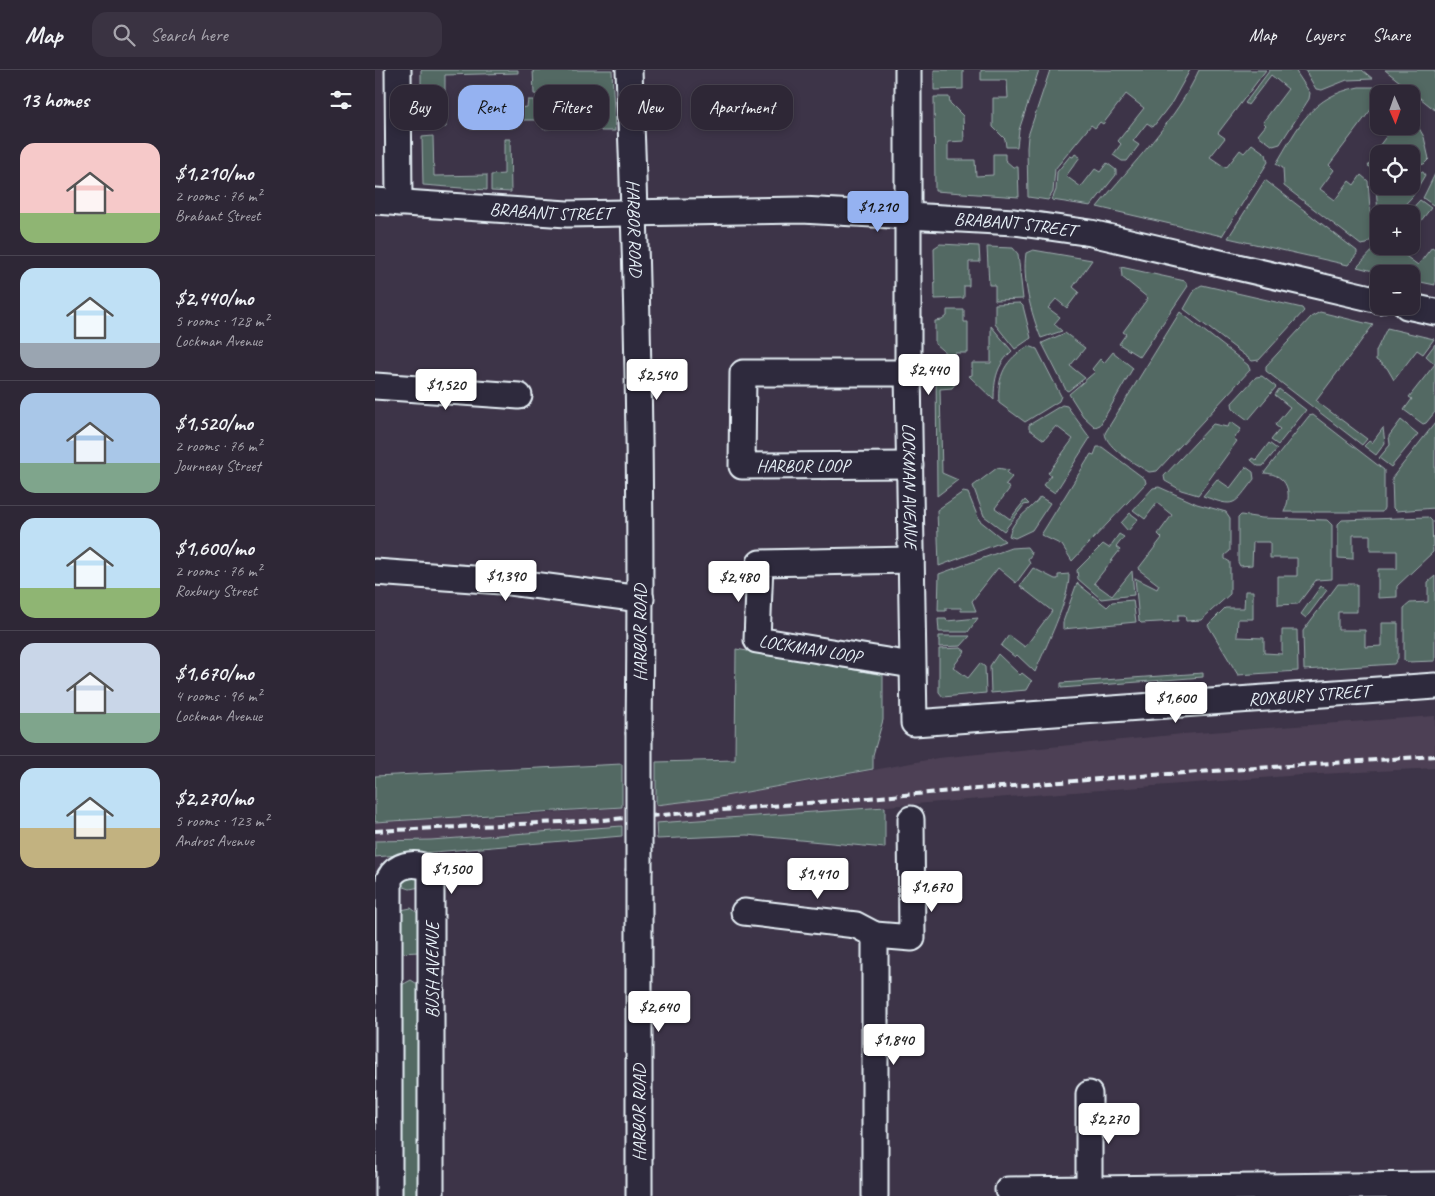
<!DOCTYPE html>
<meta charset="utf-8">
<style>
:root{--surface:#2e2736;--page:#3a3342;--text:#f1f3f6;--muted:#a7a5ad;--line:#494451;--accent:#95b2f1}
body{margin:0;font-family:Caveat,sans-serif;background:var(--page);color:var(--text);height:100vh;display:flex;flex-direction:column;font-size:19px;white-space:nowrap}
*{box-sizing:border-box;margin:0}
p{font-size:16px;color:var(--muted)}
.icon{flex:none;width:28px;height:28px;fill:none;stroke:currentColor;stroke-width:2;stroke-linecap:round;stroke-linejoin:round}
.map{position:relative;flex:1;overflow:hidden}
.panel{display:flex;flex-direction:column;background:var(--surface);width:375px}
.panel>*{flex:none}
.guide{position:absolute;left:15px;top:15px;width:475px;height:45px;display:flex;gap:10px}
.needle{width:32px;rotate:178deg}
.fabs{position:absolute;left:995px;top:15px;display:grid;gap:10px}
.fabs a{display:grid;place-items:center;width:50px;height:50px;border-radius:10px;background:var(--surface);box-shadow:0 2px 8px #0003,0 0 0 1px var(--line);font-size:25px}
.price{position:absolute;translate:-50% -42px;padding:0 11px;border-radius:5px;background:#fff;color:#222;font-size:16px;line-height:32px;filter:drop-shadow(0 1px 2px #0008)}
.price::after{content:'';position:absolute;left:50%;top:30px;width:15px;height:11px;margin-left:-8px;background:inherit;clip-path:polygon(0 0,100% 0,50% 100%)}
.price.on{background:var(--accent);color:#111}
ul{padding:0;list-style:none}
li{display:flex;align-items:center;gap:15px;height:125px;padding:0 20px}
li+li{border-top:1px solid var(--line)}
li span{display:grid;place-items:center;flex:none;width:140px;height:100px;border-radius:15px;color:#555}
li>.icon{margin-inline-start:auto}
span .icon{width:60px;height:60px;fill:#fffc;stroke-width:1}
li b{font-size:21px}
h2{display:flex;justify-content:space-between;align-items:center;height:60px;padding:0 20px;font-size:21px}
.chip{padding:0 18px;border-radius:15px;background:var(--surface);box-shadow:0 2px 8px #0003,0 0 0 1px var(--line);font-size:18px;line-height:45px}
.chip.on{background:var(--accent);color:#111}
header{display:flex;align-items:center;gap:30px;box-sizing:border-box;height:70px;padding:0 25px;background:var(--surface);border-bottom:1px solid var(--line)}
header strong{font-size:24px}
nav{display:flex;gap:28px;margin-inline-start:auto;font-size:18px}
.search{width:350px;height:45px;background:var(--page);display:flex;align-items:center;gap:12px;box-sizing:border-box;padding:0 18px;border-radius:15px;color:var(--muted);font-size:19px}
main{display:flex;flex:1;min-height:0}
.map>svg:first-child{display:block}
</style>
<header>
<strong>Map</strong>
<div class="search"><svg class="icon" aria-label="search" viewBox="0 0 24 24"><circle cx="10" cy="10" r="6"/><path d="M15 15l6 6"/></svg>Search here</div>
<nav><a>Map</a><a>Layers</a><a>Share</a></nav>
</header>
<main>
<section class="panel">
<h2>13 homes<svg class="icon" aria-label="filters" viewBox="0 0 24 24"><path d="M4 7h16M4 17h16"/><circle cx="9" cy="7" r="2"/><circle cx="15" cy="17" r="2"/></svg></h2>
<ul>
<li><span style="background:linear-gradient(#f6c9c9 70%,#8fb573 0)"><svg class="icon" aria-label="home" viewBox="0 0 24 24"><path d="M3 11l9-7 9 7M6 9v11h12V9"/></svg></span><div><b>$1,210/mo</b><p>2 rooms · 76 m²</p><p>Brabant Street</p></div></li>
<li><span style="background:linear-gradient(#bfe0f5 75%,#9aa5b1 0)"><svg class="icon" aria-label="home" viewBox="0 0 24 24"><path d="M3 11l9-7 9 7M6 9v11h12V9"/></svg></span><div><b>$2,440/mo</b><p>5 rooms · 128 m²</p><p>Lockman Avenue</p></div></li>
<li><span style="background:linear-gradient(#a9c7e8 70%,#7fa58c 0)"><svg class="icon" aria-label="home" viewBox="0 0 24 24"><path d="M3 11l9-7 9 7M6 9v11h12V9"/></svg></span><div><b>$1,520/mo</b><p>2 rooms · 76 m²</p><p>Journeay Street</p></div></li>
<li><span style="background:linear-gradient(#bfe0f5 70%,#8fb573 0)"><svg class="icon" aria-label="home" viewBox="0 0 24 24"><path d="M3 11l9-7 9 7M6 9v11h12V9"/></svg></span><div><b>$1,600/mo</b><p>2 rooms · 76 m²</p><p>Roxbury Street</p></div></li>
<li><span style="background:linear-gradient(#c9d6e8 70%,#7fa58c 0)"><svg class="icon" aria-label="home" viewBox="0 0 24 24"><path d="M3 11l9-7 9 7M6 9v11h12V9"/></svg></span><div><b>$1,670/mo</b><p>4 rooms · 96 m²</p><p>Lockman Avenue</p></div></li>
<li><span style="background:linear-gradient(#bfe0f5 60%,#c2b280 0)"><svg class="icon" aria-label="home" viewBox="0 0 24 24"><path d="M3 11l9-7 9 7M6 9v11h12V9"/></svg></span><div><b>$2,270/mo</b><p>5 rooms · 123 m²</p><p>Andros Avenue</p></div></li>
</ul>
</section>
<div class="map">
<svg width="1060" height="1126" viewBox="0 0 1060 1126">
<rect width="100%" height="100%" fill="#3d3448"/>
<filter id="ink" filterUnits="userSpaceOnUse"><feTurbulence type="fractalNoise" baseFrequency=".02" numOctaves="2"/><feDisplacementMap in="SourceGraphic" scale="10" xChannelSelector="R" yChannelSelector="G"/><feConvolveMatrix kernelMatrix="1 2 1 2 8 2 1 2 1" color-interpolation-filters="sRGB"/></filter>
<g filter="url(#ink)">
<path fill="#4e4155" d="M 1060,646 L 1060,698 L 926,705 L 56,770 L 0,771 L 0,752 L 147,745 L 294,734 L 418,715 L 563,688 L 808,664 Z"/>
<path fill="#536964" stroke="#9eadae" d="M 46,0 L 143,0 L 143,3 L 70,5 L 70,26 L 46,26 Z
M 158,0 L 237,0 L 240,61 L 226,61 L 225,56 L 168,59 L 167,25 L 159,24 Z
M 559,0 L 588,0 L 588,19 L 559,20 Z
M 606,0 L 664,0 L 644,60 L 642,77 L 631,77 L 630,69 L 618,57 L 618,28 L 633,28 L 632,10 L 606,10 Z
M 675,0 L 815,0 L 797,32 L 778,57 L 772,53 L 758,71 L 764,75 L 752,91 L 747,91 L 738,85 L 746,74 L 743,71 L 769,38 L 751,24 L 728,54 L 725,52 L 720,58 L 716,55 L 680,99 L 678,122 L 673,130 L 653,127 L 652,78 L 653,66 Z
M 824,0 L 891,0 L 843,63 L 850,68 L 835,87 L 851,98 L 865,80 L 869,83 L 877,74 L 891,84 L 893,92 L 847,166 L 722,137 C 757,94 801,51 824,0 Z
M 895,0 L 920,0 L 935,23 L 934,29 L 905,74 L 898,76 L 883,65 L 891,55 L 888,52 L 913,19 L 896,5 L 873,35 L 870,33 Z
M 930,0 L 987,0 L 998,9 L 972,10 L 947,20 L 941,19 Z
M 1010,0 L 1060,0 L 1060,40 Z
M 984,17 L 999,17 L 1009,22 L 1004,24 L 1004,29 L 954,95 L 959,100 L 945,119 L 960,130 L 974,111 L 979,115 L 986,105 L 993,111 L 997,168 L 992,174 L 986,175 L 909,116 L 908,98 L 901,94 C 924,56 936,26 984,17 Z
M 559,27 L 574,27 L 575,33 L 588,46 L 589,71 L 573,72 L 573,90 L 600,90 L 601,106 L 618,105 L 618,84 L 630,84 L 630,90 L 638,97 L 643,97 L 644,127 L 560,121 Z
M 153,30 L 159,30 L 160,50 L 142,50 L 142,38 L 152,37 Z
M 57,31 L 71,31 L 71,57 L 58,58 Z
M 1036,44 L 1049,67 L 1054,89 L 1049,94 L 1036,96 L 1036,84 L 1004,84 L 1004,101 L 993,96 L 1001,86 L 998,84 L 1019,56 L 1036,56 Z
M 58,66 L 59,106 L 112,105 L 112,120 L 48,115 L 47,67 Z
M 129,69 L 135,69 L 136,122 L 116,121 L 116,105 L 129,104 Z
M 700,84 L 705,87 L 691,106 L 706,117 L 720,99 L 725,102 L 732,93 L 741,100 L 741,105 L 716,136 L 677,130 L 681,120 L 682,102 L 695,86 L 698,87 Z
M 1048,102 L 1050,105 L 1037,127 L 1021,144 L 1004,144 L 1004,157 L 1001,117 L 1004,114 L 1004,116 L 1036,116 L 1036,104 Z
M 1060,104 L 1060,133 L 1058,135 L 1048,128 Z
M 890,110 L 982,181 L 982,184 L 973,195 L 853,168 Z
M 1045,130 L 1056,138 L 1038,161 L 1042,165 L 1036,173 L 1036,144 L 1032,144 Z
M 565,174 L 604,176 L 605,192 L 594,192 L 594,216 L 589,216 L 589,228 L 560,229 L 559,178 Z
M 1004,174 L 1004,176 L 1034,176 L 1028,184 L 1043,195 L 1057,177 L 1060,179 L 1060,215 L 1036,210 L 1036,204 L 1010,204 L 982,197 Z
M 612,177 L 638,178 L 643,184 L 648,229 L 620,230 L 620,215 L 614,215 Z
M 658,180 L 717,190 L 698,217 L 704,222 L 692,238 L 681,229 L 673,238 L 685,247 L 679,254 L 687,261 L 666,268 C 656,243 647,210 651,183 Z
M 746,197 L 810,211 L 813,216 L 765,287 L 744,274 L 751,264 L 748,262 L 773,228 L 747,207 Z
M 827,215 L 927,238 L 929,241 L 884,290 L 877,291 L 809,239 L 821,218 Z
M 645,233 L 648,236 L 656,268 L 640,279 L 620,254 L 620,234 Z
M 572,240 L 589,240 L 589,252 L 593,252 L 593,283 L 580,283 L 579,290 L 560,274 L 560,251 L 567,250 L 572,246 Z
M 805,242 L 873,295 L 875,300 L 782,401 L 774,402 C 762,395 731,378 730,363 Z
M 945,242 L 998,255 L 941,331 L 992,369 L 987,375 L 891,301 L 891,296 L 936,247 Z
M 616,256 L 637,281 C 622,295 619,309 619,330 L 594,306 L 597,305 L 597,293 L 616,293 Z
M 1012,258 L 1059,269 L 1048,284 L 1042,280 L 1019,310 L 1012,298 L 1001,290 L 1001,281 Z
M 690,263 L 710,278 L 695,296 L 710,308 L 693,321 L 691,320 L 667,273 Z
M 1060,274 L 1060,342 L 1051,353 L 1048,354 L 1029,340 L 1037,329 L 1034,327 L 1060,294 L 1051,286 Z
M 654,276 L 662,279 L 686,326 L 684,331 L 650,352 L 624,333 C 622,306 630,289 654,276 Z
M 738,282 L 758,298 L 725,355 L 720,357 L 708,346 L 694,324 L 720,302 L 717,299 L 725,289 L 729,293 Z
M 561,297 L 581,313 L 577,318 L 565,319 L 567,403 L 583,410 L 562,426 Z
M 887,306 L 901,317 L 873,350 L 858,339 L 857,333 L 881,307 Z
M 904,319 L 931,340 L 903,375 L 896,370 L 905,359 L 900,355 L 915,337 L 900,325 Z
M 687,335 L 692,336 L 715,368 L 680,423 L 668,415 L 676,405 L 673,403 L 698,369 L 681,356 L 669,370 L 654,359 L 654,355 Z
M 938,345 L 1009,400 L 1009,438 L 1007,442 L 909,442 C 918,424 913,404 889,403 L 934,346 Z
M 1026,350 L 1043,364 L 1016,397 L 1004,388 L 1015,375 L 1014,366 Z
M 856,352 L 866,359 L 859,369 L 862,371 L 823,425 L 806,420 L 790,411 L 789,406 L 838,354 L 852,357 Z
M 1060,353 L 1060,438 L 1021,441 L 1018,438 L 1017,408 Z
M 1008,358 L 1010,373 L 1001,385 L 989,376 L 994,371 L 997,373 Z
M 894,373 L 902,379 L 888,396 L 883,396 L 876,390 L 877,388 L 881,390 Z
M 722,377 L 727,377 L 770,409 L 771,413 L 697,491 L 687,475 L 666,465 L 716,384 L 719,385 Z
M 871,397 L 878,402 L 879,409 C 858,436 861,438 828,426 L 842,409 L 855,418 Z
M 622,398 L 634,400 L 632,403 L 637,407 L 630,415 L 635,418 L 620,438 L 635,449 L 650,430 L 654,434 L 649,435 L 629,461 L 609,446 L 598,416 Z
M 784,417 L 822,434 L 851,442 L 855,448 L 855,481 L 850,485 L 850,489 L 855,492 L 855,524 L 826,550 L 811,551 L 810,545 L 803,545 L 803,551 L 766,553 L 764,551 L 760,508 L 782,519 L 784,515 L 763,499 L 787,468 L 783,464 L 797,445 L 782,433 L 770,449 L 758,440 L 778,418 Z
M 588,422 L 593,423 L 604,450 L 630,471 L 564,496 L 562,440 Z
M 665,427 L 675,433 L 657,460 L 640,468 L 634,466 C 637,448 657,440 665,427 Z
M 755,443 L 763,449 L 753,461 L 746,453 Z
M 866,445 L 887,448 L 952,450 L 957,455 L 957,509 L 941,510 L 923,534 L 903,535 L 903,506 L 922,506 L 922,488 L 895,488 L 895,472 L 878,472 L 877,495 L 865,496 L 863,492 L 863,448 Z
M 1053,447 L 1057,451 L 1058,482 L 1022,516 L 1022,527 L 1003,528 L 1003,499 L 1022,499 L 1022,481 L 995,481 L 995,465 L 978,465 L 978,489 L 963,488 L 963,454 L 967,450 Z
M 744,464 L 749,467 L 741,477 L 745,480 L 719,513 L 737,526 L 757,501 L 759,525 L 726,529 L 703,509 L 702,500 L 728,474 L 734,478 Z
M 652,477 L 657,484 L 653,489 L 655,494 L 641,513 L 623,498 L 597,531 L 601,541 L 586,541 L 586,538 L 571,538 L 571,541 L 563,541 L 564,504 L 636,478 Z
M 658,498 L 680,509 L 683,509 L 683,505 L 694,504 C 695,529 670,578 660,602 L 642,585 L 640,587 L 626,576 L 634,565 L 650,577 L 677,541 L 645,516 Z
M 1060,506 L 1060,591 L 1033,592 L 1029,590 L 1029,538 L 1035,533 L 1053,532 L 1053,512 Z
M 702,513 L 732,537 L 737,532 L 758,530 L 761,552 L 688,559 L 688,552 Z
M 963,514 L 982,514 L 982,542 L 963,542 L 963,560 L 990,560 L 990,577 L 1007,576 L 1007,553 L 1023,553 L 1023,588 L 1019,594 L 929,600 L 928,561 Z
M 946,516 L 952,520 L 931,548 L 926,544 Z
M 870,521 L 878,521 L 878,549 L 863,549 L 862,567 L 889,568 L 889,583 L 907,584 L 907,560 L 922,560 L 923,601 L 863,605 L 833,555 L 850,538 L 869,538 Z
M 603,548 L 593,562 L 564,562 L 563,549 L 571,549 L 572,551 Z
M 564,566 L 595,566 L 586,576 L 564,577 Z
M 586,578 L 590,581 L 578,597 L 593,608 L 605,593 L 610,597 L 611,623 L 568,627 L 564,622 L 564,579 Z
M 361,579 L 508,605 L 508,650 L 498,685 L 498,699 L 339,728 L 281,735 L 281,692 L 360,690 Z
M 623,584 L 645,605 L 647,603 L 657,611 L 652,620 L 616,623 L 615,596 Z
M 828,603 L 828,607 L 686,618 L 686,613 Z
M 247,694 L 247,737 L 0,752 L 0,706 Z
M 510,737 L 510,778 L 372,765 L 282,769 L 281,753 Z
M 247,756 L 247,766 L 0,787 L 0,771 L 56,770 Z
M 44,802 L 45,817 L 35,819 L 26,816 L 26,805 Z
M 36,838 L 44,844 L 44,882 L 24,883 L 26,840 Z
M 36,910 L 44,915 L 45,1126 L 24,1126 L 25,916 Z"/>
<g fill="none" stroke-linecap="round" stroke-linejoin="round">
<defs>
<g id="minor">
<path d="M 23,0 L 24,133"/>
<path id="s1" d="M 254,0 C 263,220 267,442 264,662"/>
<path id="s2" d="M 533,0 L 533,303 L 539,653 L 1060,616"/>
<path id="s3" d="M 0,131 L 192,144 L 427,140 L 639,152 L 716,163 L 1004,230"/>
<path d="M 1032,236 L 1060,242"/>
<path id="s4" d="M 533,303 L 368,303 L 367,396 L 535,395"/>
<path d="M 0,316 L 144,326"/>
<path id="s5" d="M 536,490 L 385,493 L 382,570 L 537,595"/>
<path d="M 0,502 L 126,511 L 266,529"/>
<path d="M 264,801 L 264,1126"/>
<path d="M 369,842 L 481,855 L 500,865"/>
<path d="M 500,865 L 500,1126"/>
<path d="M 500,865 L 537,868 L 536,749"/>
<path d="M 633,1120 L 1060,1115"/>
<path d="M 14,1126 L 14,809 C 21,795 38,791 53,798 L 56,804 L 56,1126"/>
<path d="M 714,1126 L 714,1024"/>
</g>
</defs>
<use href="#minor" stroke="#e8f1f8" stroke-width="29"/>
<use href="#minor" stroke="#2f2a3d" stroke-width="25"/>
<path stroke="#e8f1f8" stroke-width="4" stroke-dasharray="8 4" stroke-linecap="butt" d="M 0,761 L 227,750 L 735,708 L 1060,686"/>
<defs>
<path id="minor-bridge" d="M 264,662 L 264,801"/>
</defs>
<use href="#minor-bridge" stroke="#e8f1f8" stroke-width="29" stroke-linecap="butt"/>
<use href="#minor-bridge" stroke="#2f2a3d" stroke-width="25"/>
</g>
</g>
<g text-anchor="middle" stroke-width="4" stroke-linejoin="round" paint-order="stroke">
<g font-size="18" fill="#e8f1f8" stroke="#2f2a3d">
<text dy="6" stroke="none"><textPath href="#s3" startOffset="176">BRABANT STREET</textPath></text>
<text dy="6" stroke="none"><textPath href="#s3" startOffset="641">BRABANT STREET</textPath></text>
<text dy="6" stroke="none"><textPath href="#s1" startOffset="158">HARBOR ROAD</textPath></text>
<text dy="6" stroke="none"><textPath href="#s4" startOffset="319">HARBOR LOOP</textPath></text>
<text dy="6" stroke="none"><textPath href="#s2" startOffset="416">LOCKMAN AVENUE</textPath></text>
<text transform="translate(265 563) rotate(-90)" y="6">HARBOR ROAD</text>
<text dy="6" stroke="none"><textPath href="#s5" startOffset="282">LOCKMAN LOOP</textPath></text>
<text dy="6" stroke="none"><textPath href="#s2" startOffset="1049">ROXBURY STREET</textPath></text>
<text transform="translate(57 900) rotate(-90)" y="6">BUSH AVENUE</text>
<text transform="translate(264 1043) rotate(-90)" y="6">HARBOR ROAD</text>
</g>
</g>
</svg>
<div class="fabs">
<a><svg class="needle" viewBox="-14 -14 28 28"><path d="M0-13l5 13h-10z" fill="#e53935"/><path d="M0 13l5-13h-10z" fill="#a7a5ad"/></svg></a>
<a><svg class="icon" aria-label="locate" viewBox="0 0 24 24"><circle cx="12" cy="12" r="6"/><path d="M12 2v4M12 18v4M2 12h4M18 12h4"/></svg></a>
<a>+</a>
<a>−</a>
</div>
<b class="price on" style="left:503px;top:163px">$1,210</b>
<b class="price" style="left:554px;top:326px">$2,440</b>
<b class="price" style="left:282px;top:331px">$2,540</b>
<b class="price" style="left:71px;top:341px">$1,520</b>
<b class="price" style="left:131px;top:532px">$1,390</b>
<b class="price" style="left:364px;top:533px">$2,480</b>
<b class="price" style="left:801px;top:654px">$1,600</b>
<b class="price" style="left:77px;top:825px">$1,500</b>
<b class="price" style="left:443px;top:830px">$1,410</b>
<b class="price" style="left:557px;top:843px">$1,670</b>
<b class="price" style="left:284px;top:963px">$2,640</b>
<b class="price" style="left:519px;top:996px">$1,840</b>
<b class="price" style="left:734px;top:1075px">$2,270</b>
<div class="guide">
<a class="chip">Buy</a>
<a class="chip on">Rent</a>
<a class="chip">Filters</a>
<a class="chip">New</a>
<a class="chip">Apartment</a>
</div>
</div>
</main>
